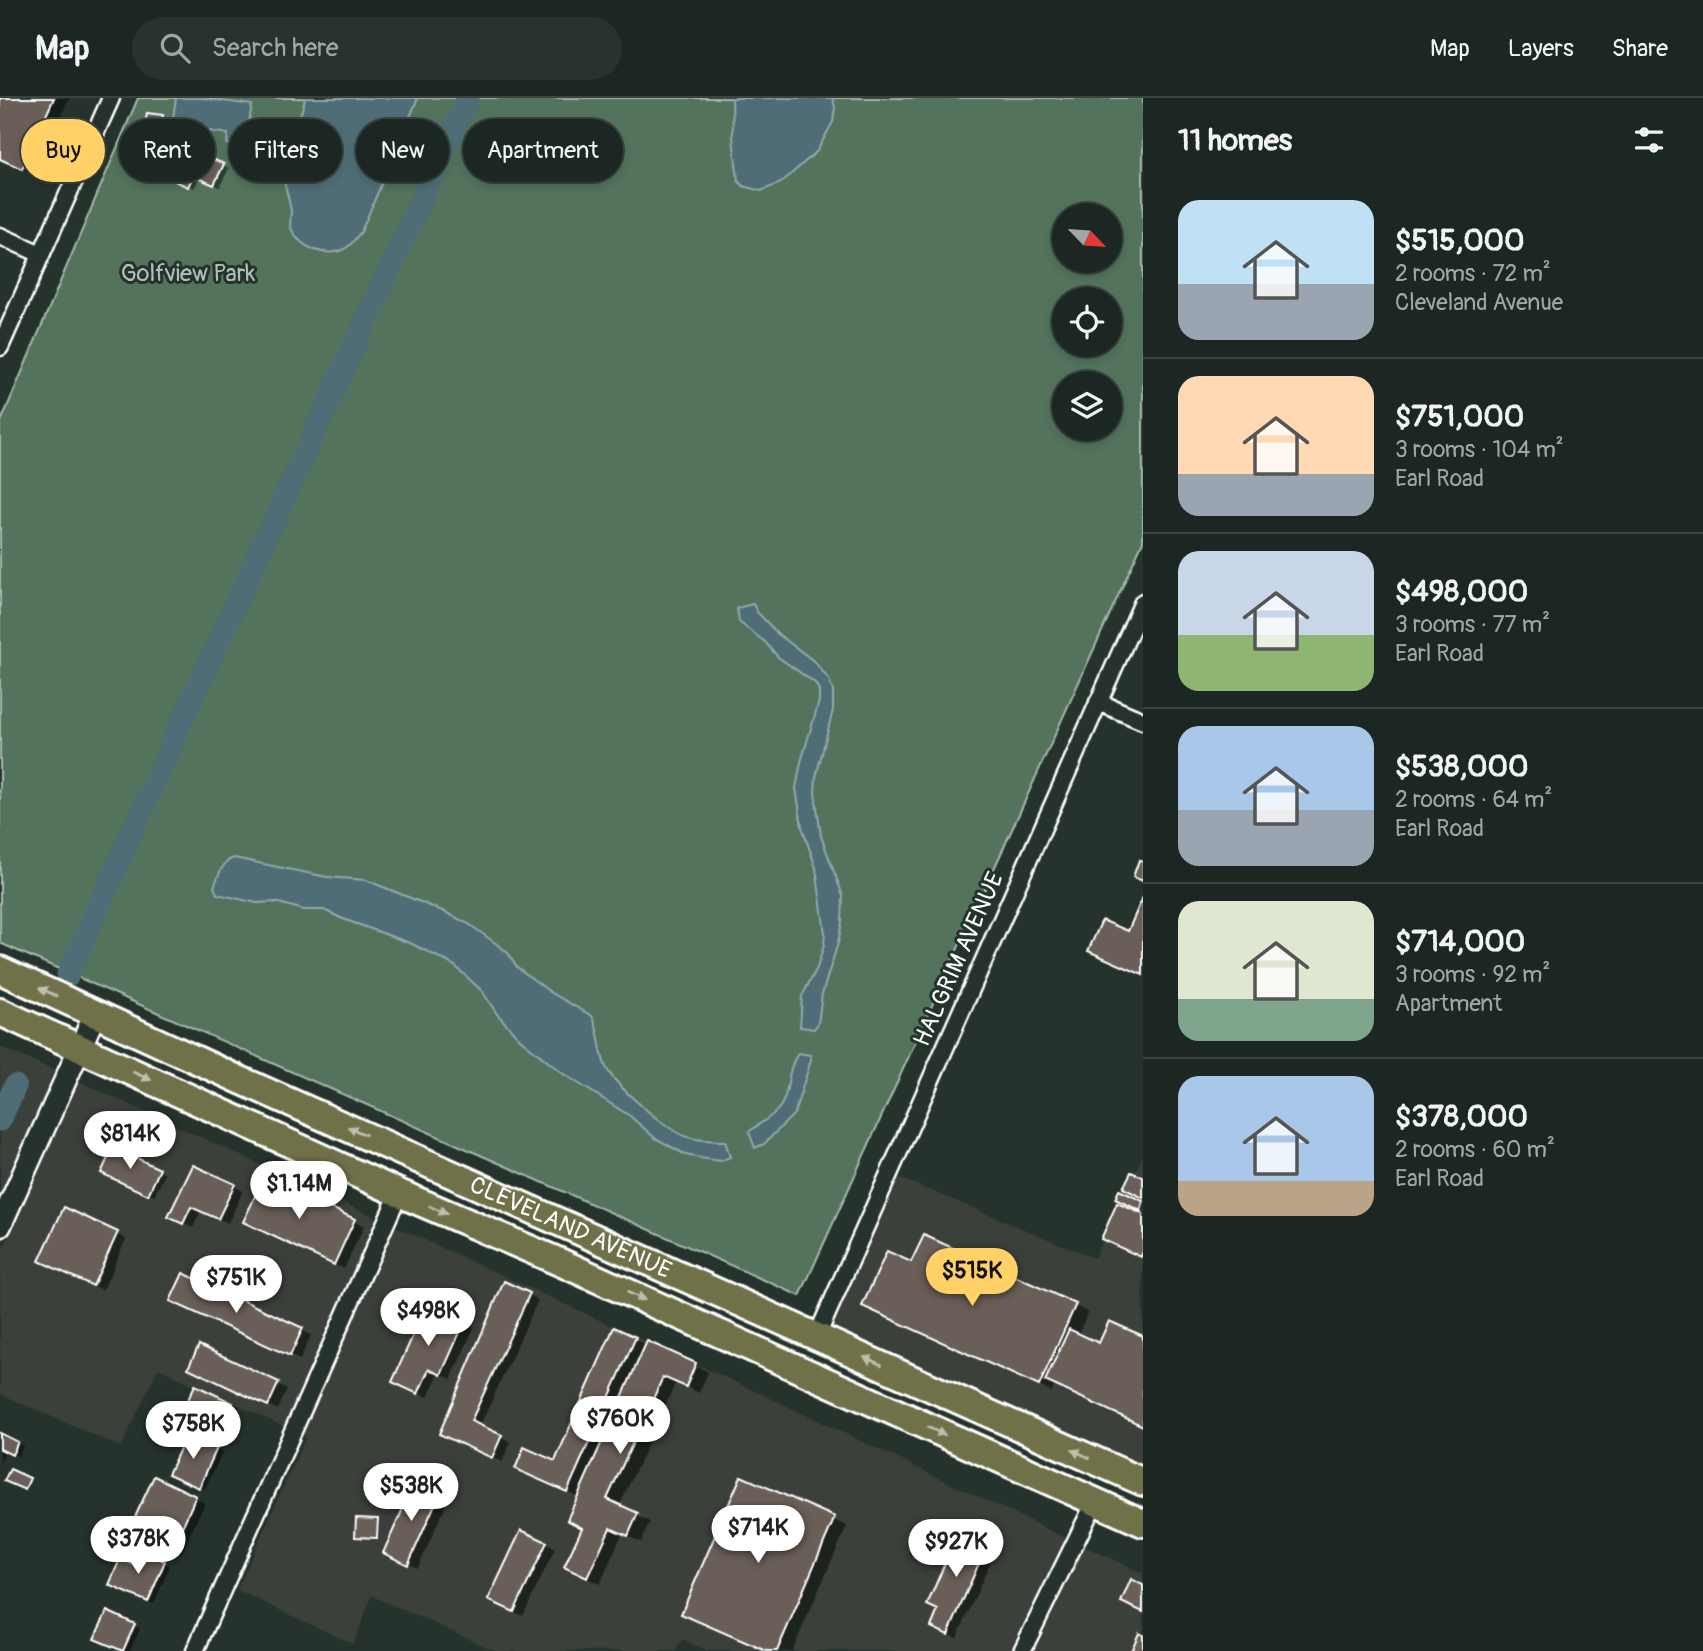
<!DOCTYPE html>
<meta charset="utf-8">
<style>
:root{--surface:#1c2622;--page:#29322f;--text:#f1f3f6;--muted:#a0a5a5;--line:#3a4340;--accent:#ffd166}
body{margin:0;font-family:Pangolin,sans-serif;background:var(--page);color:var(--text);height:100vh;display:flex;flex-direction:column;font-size:26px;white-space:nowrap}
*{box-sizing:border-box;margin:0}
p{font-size:23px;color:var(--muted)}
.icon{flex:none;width:38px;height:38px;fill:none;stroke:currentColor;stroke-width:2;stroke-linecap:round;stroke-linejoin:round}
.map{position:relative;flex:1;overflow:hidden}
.sheet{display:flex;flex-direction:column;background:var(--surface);width:560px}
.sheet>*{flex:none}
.guide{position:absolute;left:21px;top:21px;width:665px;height:63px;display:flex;gap:14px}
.needle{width:46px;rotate:115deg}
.controls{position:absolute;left:1052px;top:105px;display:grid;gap:14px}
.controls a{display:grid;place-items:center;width:70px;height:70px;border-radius:50%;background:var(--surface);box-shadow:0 4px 10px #0003,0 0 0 2px var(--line);font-size:35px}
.price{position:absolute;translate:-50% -60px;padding:0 16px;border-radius:24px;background:#fff;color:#222;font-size:23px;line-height:46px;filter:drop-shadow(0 2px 4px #0008)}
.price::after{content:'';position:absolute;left:50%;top:42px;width:21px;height:16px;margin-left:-10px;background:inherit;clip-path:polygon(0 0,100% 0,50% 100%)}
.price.on{background:var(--accent);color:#111}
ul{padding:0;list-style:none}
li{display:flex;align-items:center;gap:21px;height:175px;padding:0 35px}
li+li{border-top:2px solid var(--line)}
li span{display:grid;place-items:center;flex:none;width:196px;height:140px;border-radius:21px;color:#555}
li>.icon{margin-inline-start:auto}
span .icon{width:84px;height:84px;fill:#fffc;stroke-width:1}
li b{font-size:30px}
h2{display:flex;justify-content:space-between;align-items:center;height:84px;padding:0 35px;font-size:30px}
.chip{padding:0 24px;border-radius:32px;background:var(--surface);box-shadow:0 4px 10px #0003,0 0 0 2px var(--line);font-size:24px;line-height:63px}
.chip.on{background:var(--accent);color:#111}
header{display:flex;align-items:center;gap:42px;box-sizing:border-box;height:98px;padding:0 35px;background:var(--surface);border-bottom:2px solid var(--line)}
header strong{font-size:33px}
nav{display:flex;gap:38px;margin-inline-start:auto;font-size:24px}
.search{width:490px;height:63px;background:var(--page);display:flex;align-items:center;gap:18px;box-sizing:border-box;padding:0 24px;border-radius:38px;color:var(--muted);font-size:26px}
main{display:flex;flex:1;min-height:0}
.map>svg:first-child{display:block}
</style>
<header>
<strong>Map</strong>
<div class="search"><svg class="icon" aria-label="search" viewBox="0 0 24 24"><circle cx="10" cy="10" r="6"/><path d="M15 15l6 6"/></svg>Search here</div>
<nav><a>Map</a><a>Layers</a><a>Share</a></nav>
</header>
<main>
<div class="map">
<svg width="1143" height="1553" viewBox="0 0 1143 1553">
<rect width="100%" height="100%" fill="#26332d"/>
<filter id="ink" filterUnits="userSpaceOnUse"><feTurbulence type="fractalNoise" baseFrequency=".0143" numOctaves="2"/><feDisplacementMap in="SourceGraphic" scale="14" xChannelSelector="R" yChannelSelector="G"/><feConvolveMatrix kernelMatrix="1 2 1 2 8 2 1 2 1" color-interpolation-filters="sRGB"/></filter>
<g filter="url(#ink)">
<path fill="#3a403a" d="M 0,949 L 56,973 L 0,1097 Z
M 78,983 L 787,1308 L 1053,1434 L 1143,1475 L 1143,1553 L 708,1553 L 682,1541 L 676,1553 L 496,1553 L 372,1498 L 353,1546 L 237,1492 L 306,1339 L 158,1270 L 121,1349 L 0,1296 L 0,1158 Z
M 1143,1058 L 1143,1372 L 908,1269 L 824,1227 L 890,1076 L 1094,1160 Z"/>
<path fill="#52735d" stroke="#a8b9ae" stroke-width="2" fill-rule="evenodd" d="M 138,0 L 1143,0 L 1143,443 L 800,1198 L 0,845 L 0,326 ZM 1064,117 L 1110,117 L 1110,163 L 1064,163 ZM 1064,201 L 1110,201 L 1110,247 L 1064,247 ZM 1064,285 L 1110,285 L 1110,331 L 1064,331 Z"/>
<path fill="#4f6d76" stroke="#95a7ad" stroke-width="2" d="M 176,0 L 202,0 L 252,7 L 245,48 L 227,46 L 228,36 L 172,27 Z
M 305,0 L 418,0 L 361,134 C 357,138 354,143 350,147 C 332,163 300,152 291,130 C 289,125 291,120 291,114 C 289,96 280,80 283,61 C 286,39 302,22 305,0 Z
M 732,0 L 833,0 L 835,10 L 833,24 L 817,53 L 781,85 L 761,93 L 743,88 L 738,83 L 733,39 Z
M 753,506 L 757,514 L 778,536 L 815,564 L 829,582 L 833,593 L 833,612 L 816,679 L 815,695 L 821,738 L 843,798 L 842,824 L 838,845 L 822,896 L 818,925 L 814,931 L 800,929 L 802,898 L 817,870 L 824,847 L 825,835 L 816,770 L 802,729 L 796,690 L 801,664 L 819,603 L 819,592 L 815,585 L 778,559 L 765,544 L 739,524 L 737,510 Z
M 234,760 L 327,779 L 366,782 L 445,814 L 469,826 L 494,844 L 508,855 L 517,869 L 550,894 L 592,918 C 601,934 598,952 606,969 C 615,988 667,1032 687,1039 C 698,1042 713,1043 725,1043 L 730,1059 L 721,1063 L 700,1060 L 686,1057 L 655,1040 L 630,1018 L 562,975 L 520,941 L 497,916 L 482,893 L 455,868 L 442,861 L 410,845 L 343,821 L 324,812 L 304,812 L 275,804 L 257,805 L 217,796 L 214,789 C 218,779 222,763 234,760 Z
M 798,955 L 811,957 L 811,962 L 794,1016 L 764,1046 L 755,1050 L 749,1034 C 761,1023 780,1017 785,998 C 790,981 788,971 798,955 Z"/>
<path fill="#0007" d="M 0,0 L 69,0 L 34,76 L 0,61 Z
M 148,17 L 165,20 L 162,38 L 145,35 Z
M 172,49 L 178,52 L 176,57 L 205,71 L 223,67 L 229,70 L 220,89 L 199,80 L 194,90 L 161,75 Z
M 159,1072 L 165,1076 L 154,1098 L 109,1077 Z
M 265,1081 L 364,1128 L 344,1171 L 254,1129 Z
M 234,1088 L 243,1093 L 228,1125 L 201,1112 L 193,1130 L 171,1119 Z
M 65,1111 L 126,1141 L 103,1192 L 50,1168 Z
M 925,1139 L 1088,1214 L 1078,1237 L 1100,1247 L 1143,1240 L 1143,1328 L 1055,1287 L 1052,1294 L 877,1214 L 912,1167 Z
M 184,1177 L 311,1237 L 300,1262 L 182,1207 Z
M 529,1196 L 538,1202 L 480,1328 L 511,1344 L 502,1364 L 450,1341 Z
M 428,1208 L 474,1230 L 451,1281 L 439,1275 L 428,1299 L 403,1289 Z
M 635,1241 L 644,1246 L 627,1284 L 630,1285 L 648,1245 L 708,1274 L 699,1295 L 676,1284 L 619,1409 L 650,1424 L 641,1444 L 622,1436 L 600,1486 L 578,1476 L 583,1430 L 579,1399 L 526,1375 L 556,1365 Z
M 200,1249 L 287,1291 L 278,1312 L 199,1275 Z
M 232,1306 L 238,1309 L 227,1331 L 191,1314 Z
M 0,1337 L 23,1348 L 18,1358 L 6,1353 L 0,1365 Z
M 216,1351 L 222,1355 L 205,1391 L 176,1378 Z
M 742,1380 L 847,1428 L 792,1553 L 766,1553 L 683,1515 Z
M 155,1381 L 205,1405 L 181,1455 L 140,1436 Z
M 416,1387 L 448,1402 L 418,1470 L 394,1460 Z
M 358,1422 L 380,1424 L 379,1440 L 359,1439 Z
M 988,1444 L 997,1449 L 957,1540 L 942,1534 Z
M 546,1445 L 555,1450 L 523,1518 L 500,1507 Z
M 164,1464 L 170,1468 L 154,1506 L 116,1490 Z
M 108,1515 L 140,1531 L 130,1553 L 122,1553 L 102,1544 Z"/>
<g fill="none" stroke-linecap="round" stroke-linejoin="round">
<path stroke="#4f6d76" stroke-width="23" d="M 68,877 L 176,636 L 468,0
M 0,1022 L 15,988"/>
</g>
<path fill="#6a5e58" stroke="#fff" stroke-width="2" d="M 0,0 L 54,0 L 22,71 L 0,61 Z
M 147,15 L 163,17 L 160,38 L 144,36 Z
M 155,39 L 173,48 L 171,53 L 198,66 L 197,69 L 203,71 L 208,59 L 224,66 L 214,87 L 193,78 L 188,89 L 159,76 L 162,70 L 144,62 Z
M 1139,762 L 1143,764 L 1143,783 L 1133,779 Z
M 1143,799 L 1143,877 L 1088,853 L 1102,822 L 1128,833 Z
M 113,1049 L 160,1071 L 148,1097 L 101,1075 Z
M 193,1067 L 235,1086 L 218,1121 L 191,1109 L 183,1126 L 168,1119 Z
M 1131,1074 L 1143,1079 L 1143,1100 L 1123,1090 Z
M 264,1079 L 355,1121 L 334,1167 L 243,1124 Z
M 1119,1092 L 1143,1103 L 1141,1113 L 1115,1101 Z
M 1117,1105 L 1143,1116 L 1143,1153 L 1141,1159 L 1101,1141 Z
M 64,1109 L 118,1134 L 93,1188 L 39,1163 Z
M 924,1137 L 1076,1206 L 1039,1288 L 862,1208 L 887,1153 L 911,1164 Z
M 183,1175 L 303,1230 L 290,1258 L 170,1203 Z
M 504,1183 L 530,1195 L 471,1323 L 502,1337 L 492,1360 L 439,1336 Z
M 427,1206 L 465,1223 L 441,1277 L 429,1271 L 418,1296 L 392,1284 Z
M 1109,1223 L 1143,1238 L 1143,1328 L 1045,1283 L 1069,1231 L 1099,1245 Z
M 614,1229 L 636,1239 L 567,1394 L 515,1371 L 524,1349 L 555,1363 Z
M 647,1243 L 696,1265 L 686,1289 L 663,1279 L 607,1401 L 638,1415 L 628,1438 L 610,1430 L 587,1480 L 564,1469 L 582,1430 L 567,1422 Z
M 199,1247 L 279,1284 L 268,1308 L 188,1270 Z
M 195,1287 L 233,1305 L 221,1330 L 183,1312 Z
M 0,1335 L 18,1344 L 12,1357 L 0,1351 Z
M 187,1336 L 217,1350 L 199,1390 L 168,1376 Z
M 10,1371 L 30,1380 L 25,1392 L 4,1383 Z
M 154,1378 L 196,1398 L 172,1452 L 129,1432 Z
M 741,1378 L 835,1419 L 777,1553 L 766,1553 L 681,1516 Z
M 415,1384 L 440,1395 L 408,1467 L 383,1455 Z
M 356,1420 L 378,1421 L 377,1440 L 355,1439 Z
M 960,1430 L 989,1442 L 948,1537 L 931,1529 L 938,1512 L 927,1507 Z
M 521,1432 L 547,1444 L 514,1514 L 488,1502 Z
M 138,1452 L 165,1463 L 148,1504 L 109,1487 L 120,1461 L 133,1466 Z
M 1131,1481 L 1143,1487 L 1143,1514 L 1121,1504 Z
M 107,1513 L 135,1526 L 123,1553 L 94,1541 Z
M 1139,1535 L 1143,1537 L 1143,1553 L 1131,1553 Z"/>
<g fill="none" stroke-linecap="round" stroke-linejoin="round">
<defs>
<path id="minor" d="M 0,138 L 41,156
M 0,249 L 111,0
M 1098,604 L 1143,623
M 817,1238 L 1143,504
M 195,1553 L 399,1095
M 1022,1553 L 1095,1404"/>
<path id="tertiary" d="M 0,1128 L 95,916"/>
<g id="primary">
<path id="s1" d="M 0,872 L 238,981 L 1143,1384"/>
<path d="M 0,914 L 399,1095 L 562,1165 L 1143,1425"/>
</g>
</defs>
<use href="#minor" stroke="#fff" stroke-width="21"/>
<use href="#tertiary" stroke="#fff" stroke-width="26"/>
<use href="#primary" stroke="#fff" stroke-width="32"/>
<use href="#minor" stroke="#26332d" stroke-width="16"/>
<use href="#tertiary" stroke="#26332d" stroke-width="21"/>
<use href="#primary" stroke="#70704a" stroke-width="26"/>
</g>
<defs><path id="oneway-solid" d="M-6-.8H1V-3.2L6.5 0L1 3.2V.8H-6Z" transform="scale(1.75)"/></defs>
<g fill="#bfbfae">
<use href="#oneway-solid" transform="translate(48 894) rotate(-155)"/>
<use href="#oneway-solid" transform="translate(142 978) rotate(24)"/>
<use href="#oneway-solid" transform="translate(357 1033) rotate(-156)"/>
<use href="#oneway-solid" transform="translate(438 1112) rotate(23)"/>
<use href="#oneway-solid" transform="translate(636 1198) rotate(24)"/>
<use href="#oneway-solid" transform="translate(873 1263) rotate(-156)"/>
<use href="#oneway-solid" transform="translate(936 1333) rotate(24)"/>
<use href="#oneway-solid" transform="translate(1081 1356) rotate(-156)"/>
</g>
</g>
<g text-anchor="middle" stroke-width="6" stroke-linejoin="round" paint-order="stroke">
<g font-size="24" fill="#b1c0b6" stroke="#26332d">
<text x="188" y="183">Golfview Park</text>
</g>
<g font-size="24" fill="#fff" stroke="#26332d">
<text transform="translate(958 861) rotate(-66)" y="8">HALGRIM AVENUE</text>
<text dy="8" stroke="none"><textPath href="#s1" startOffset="626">CLEVELAND AVENUE</textPath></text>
</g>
</g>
</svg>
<div class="controls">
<a><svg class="needle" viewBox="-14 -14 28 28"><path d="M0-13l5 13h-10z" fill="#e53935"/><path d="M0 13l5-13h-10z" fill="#a0a5a5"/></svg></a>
<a><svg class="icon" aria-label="locate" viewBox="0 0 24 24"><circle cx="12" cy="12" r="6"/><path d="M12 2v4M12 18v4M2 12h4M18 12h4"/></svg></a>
<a><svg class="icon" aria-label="layers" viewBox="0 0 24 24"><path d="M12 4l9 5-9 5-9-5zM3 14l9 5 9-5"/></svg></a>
</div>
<b class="price" style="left:130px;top:1073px">$814K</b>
<b class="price" style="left:299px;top:1123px">$1.14M</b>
<b class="price on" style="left:972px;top:1210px">$515K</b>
<b class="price" style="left:236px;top:1217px">$751K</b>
<b class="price" style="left:428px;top:1250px">$498K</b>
<b class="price" style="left:620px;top:1358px">$760K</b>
<b class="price" style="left:193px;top:1363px">$758K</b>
<b class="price" style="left:411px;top:1425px">$538K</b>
<b class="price" style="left:758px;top:1467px">$714K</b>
<b class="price" style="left:138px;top:1478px">$378K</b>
<b class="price" style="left:956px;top:1481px">$927K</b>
<div class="guide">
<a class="chip on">Buy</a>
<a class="chip">Rent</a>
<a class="chip">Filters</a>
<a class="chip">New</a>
<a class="chip">Apartment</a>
</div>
</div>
<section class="sheet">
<h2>11 homes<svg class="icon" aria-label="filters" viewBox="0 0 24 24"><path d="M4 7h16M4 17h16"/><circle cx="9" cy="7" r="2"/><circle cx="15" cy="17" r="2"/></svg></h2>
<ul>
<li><span style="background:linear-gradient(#bfe0f5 60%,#9aa5b1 0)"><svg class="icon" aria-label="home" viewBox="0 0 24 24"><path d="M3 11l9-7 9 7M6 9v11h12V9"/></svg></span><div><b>$515,000</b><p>2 rooms · 72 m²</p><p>Cleveland Avenue</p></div></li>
<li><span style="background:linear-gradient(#ffd9b3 70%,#9aa5b1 0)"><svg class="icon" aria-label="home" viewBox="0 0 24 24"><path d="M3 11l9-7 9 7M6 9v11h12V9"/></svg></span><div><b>$751,000</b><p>3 rooms · 104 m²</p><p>Earl Road</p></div></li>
<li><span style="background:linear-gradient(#c9d6e8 60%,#8fb573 0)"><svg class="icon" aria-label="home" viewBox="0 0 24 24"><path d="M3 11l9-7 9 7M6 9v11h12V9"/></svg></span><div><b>$498,000</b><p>3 rooms · 77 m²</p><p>Earl Road</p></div></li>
<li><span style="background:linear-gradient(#a9c7e8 60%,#9aa5b1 0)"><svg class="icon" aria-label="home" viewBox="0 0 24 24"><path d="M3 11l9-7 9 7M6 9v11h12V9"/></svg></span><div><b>$538,000</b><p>2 rooms · 64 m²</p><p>Earl Road</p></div></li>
<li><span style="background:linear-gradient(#dfe7d0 70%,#7fa58c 0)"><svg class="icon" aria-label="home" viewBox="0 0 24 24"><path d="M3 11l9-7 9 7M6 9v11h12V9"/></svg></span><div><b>$714,000</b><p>3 rooms · 92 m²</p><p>Apartment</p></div></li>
<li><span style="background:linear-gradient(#a9c7e8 75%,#b9a48a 0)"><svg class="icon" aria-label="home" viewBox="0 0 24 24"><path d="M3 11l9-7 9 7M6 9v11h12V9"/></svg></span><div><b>$378,000</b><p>2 rooms · 60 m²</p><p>Earl Road</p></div></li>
</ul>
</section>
</main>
